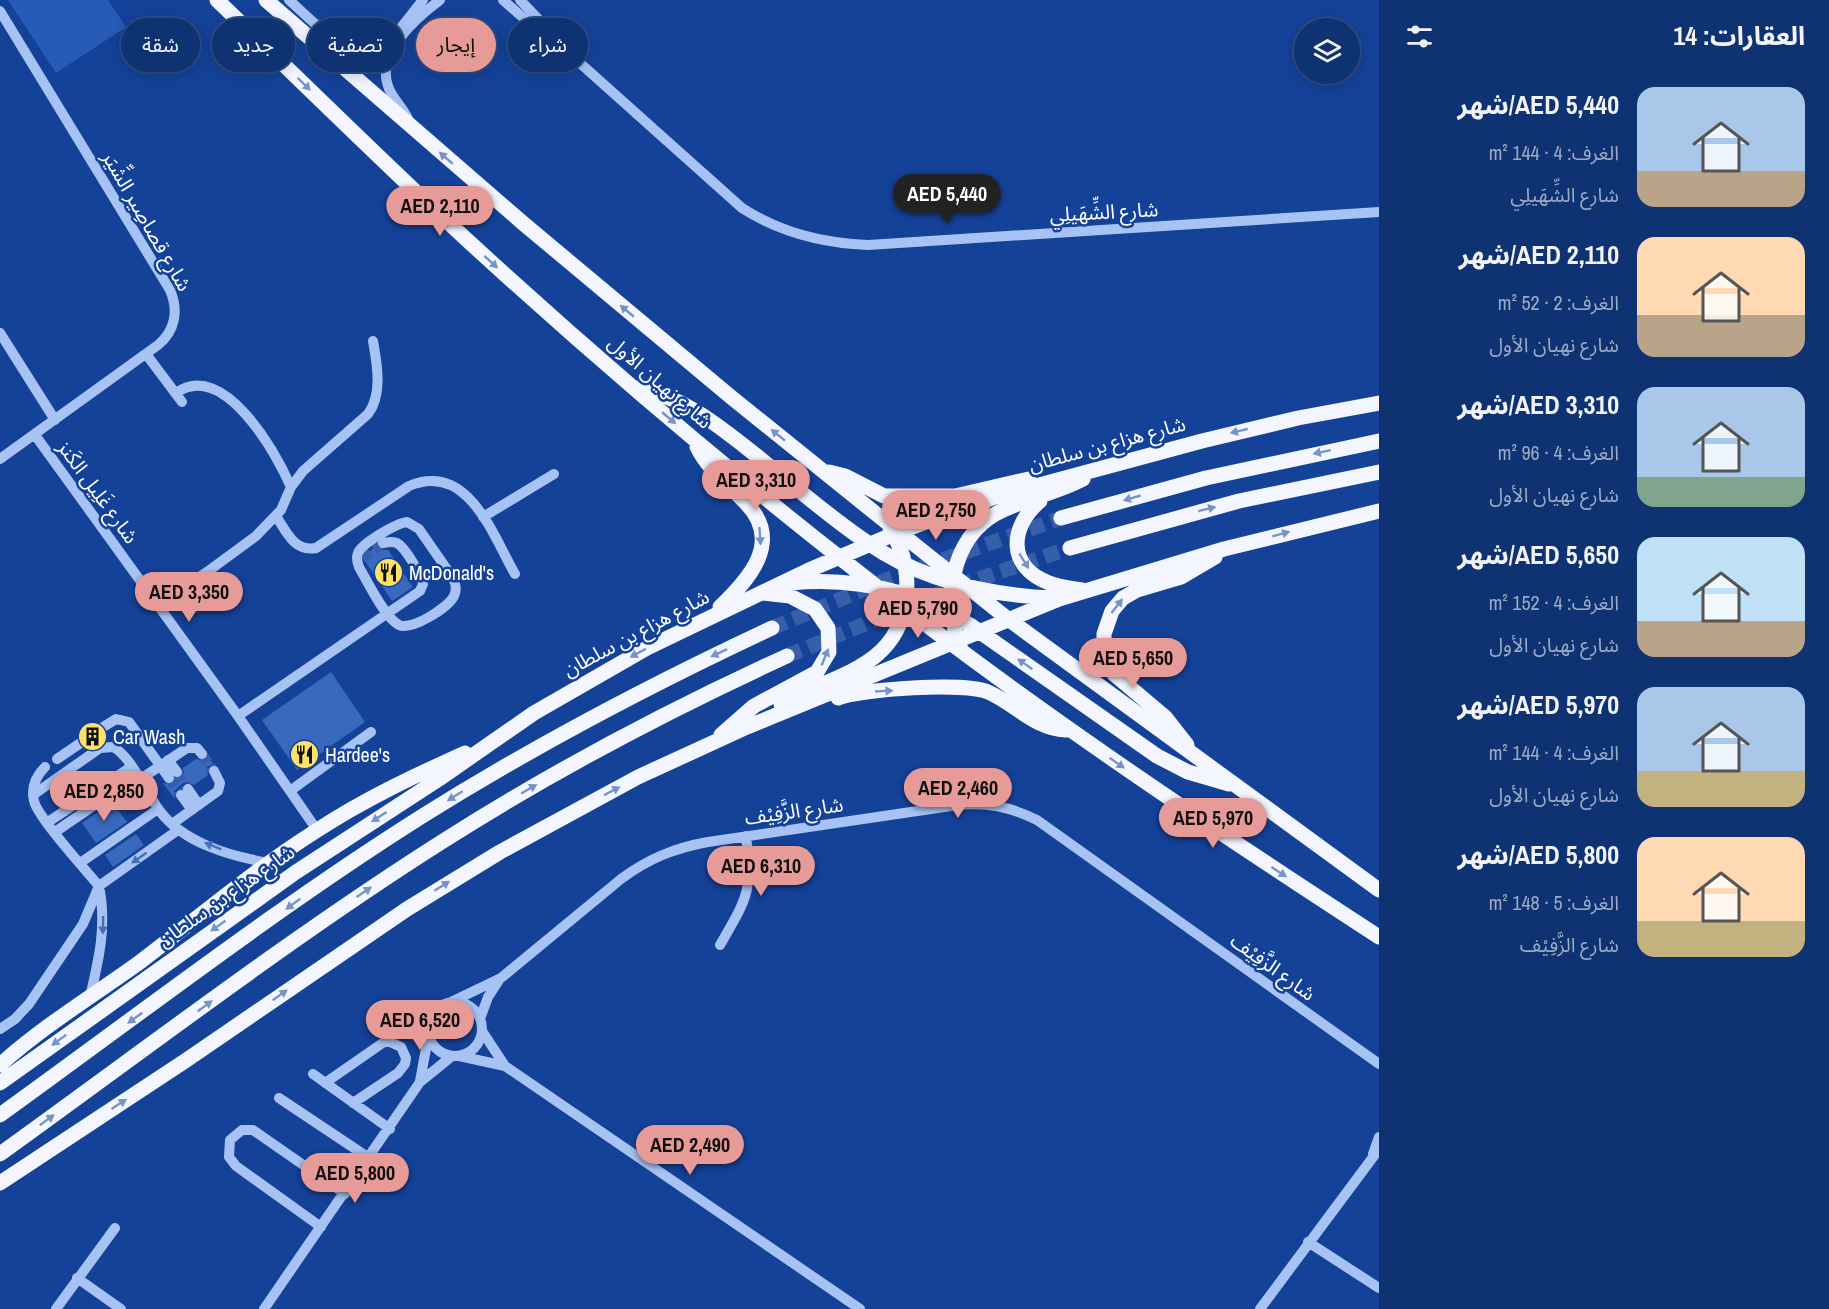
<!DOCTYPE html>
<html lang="ar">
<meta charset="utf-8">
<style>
:root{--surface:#0f3273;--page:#1d3e7b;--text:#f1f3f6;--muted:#9baac4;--line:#2f4d85;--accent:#e69b98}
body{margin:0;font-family:"Archivo Narrow","Noto Sans Arabic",sans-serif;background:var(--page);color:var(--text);direction:rtl;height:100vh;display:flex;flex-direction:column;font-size:22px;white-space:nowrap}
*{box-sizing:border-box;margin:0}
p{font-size:20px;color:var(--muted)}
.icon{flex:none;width:33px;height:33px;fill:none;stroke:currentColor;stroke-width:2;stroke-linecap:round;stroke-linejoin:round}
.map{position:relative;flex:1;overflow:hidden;direction:ltr}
.sheet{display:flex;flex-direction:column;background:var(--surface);width:450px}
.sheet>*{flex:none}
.top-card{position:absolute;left:18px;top:18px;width:570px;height:54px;direction:rtl;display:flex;gap:12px}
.fabs{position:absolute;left:1294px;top:18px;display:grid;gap:12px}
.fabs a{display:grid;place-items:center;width:66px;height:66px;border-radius:50%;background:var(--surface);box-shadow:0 3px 15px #0003,0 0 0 2px var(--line);font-size:30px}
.price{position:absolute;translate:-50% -51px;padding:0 14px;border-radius:21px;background:var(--accent);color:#111;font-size:20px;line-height:39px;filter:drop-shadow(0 2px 3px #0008)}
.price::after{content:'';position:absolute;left:50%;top:36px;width:18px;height:14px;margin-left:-9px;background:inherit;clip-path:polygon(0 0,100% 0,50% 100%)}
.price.active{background:#222;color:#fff}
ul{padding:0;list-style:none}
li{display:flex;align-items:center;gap:18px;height:150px;padding:0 24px}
li span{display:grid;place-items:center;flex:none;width:168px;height:120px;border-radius:18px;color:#555}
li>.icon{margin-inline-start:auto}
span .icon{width:72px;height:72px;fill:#fffc;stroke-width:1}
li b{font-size:26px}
h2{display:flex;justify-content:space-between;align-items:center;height:72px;padding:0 24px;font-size:26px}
.pill{padding:0 21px;border-radius:27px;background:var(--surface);box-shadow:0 3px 15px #0003,0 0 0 2px var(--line);font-size:21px;line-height:54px}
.pill.active{background:var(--accent);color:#111}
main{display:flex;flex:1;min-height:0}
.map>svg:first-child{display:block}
</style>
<main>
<section class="sheet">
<h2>العقارات: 14<svg class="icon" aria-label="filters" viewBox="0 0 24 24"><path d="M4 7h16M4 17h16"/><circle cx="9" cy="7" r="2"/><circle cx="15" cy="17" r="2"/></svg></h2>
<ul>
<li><span style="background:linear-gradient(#a9c7e8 70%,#b9a48a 0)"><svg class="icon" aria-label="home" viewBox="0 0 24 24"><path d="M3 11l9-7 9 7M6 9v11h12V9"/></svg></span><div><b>AED 5,440/شهر</b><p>الغرف: 4 · 144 m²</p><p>شارع الشِّهَيلِي</p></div></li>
<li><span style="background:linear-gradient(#ffd9b3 65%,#b9a48a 0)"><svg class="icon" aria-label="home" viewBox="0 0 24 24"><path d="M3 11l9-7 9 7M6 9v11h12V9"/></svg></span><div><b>AED 2,110/شهر</b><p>الغرف: 2 · 52 m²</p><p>شارع نهيان الأول</p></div></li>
<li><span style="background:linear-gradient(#a9c7e8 75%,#7fa58c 0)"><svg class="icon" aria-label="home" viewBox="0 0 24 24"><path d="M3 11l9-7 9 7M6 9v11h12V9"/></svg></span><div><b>AED 3,310/شهر</b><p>الغرف: 4 · 96 m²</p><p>شارع نهيان الأول</p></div></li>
<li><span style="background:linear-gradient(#bfe0f5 70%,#b9a48a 0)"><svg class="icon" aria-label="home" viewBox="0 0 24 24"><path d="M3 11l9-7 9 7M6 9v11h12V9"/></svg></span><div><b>AED 5,650/شهر</b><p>الغرف: 4 · 152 m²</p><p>شارع نهيان الأول</p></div></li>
<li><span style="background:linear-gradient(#a9c7e8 70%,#c2b280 0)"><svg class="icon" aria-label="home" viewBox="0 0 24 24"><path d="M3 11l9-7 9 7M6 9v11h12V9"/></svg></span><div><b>AED 5,970/شهر</b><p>الغرف: 4 · 144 m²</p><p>شارع نهيان الأول</p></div></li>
<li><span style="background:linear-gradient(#ffd9b3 70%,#c2b280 0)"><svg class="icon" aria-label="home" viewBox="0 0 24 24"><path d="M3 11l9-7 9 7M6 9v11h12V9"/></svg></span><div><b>AED 5,800/شهر</b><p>الغرف: 5 · 148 m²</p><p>شارع الزَّفِيْف</p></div></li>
</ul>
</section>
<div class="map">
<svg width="1379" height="1309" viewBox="0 0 1379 1309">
<rect width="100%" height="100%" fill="#144299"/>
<path fill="#265bb7" d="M 8,0 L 108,0 L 126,27 L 56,73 Z"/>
<path fill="#3869bf" d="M 376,546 L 380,550 L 388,550 L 413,587 L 392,601 L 365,561 L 367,554 Z
M 331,672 L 365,722 L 297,770 L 262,720 Z
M 209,757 L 213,764 L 207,767 L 208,775 L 194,785 L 188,782 L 183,783 L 174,791 L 175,799 L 163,783 L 173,784 L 184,775 L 183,768 L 196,759 L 203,761 Z
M 112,802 L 127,822 L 96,843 L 82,823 Z
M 136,834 L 144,845 L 113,867 L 105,855 Z"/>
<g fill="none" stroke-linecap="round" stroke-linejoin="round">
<path stroke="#375ea8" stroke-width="10" stroke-dasharray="10 5" stroke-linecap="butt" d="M 362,558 L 383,543
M 82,742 L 100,729
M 202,754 L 214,771
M 177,772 L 188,789
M 169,778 L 181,795"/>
<path stroke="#375ea8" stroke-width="15" stroke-dasharray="15 8" stroke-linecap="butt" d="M 772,628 L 886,580 L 1061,518
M 787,656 L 955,587 L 1070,548"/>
<path stroke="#a7c3f3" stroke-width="10" d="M 289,0 C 312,20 349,64 382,45 C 398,35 411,14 423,0
M 503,0 L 547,39 L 572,56 L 742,208 C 781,233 822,243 868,245 L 1379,212
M 520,0 L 568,50
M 0,11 L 170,290 C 179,311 175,331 158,345 L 0,459
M 409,121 C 404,108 392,99 388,86 C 376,53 416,18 440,0
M 0,333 L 55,420
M 146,354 L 182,402
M 176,393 C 224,359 275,452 291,487
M 35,435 L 238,716 L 317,830
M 276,516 C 286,531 294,552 316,548 L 409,486 C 468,461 492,534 515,574
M 483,517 L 554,474
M 407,522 L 419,529 L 453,578 C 456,584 457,590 454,596 C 448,608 411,631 399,625 C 385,618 367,581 359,567 C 357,562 356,558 358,553 C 362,543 397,523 407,522 Z
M 157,604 L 207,572 L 256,536 L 281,510 L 291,487 L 303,471 L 368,414 C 383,394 377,364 373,341
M 238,716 L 420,591 L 423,584 C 422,576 405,547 397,543 C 393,541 388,542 383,543
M 100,729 L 116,719 L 129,722 L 169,778
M 57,759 L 82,742
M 168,760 L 177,772
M 45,767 C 36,776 31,788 34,801 C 38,818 85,869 99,886 C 107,925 99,959 90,997
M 139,780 L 187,748 L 197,748 L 202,754
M 188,789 L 199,805
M 290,791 L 371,732
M 33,795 L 100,748 L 113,747 C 130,755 147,793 159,810 C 183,843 230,856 269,863
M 181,795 L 192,810
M 48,822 L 131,767
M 172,824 L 218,791 L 220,783 L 214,771
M 55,832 L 137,776
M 80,863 L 158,809
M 720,945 C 747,898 753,892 746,836
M428 1029a27 27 0 1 1 54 0a27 27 0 1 1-54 0Z
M 451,1002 L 501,978 L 621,879 C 648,859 674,848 708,842 L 958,805 C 987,802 1011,807 1037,820 L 1379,1064
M 480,1019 L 488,997 L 499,980
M 0,1029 L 15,1019 L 29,1004 L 83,924 L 99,886 L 178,830
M 482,1031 L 505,1066
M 459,1056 L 505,1066 L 860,1309
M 313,1074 L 390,1129
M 420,1081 L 428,1038
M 325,1083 L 384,1042 L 390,1042 L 401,1047 L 406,1058 L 405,1064 L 398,1073 L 353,1103
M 279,1098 L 369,1158
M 1373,1154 L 1379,1137
M 321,1227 L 236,1166 L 229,1157 L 230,1140 L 242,1130 L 253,1130 L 345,1194
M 1308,1242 L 1379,1288
M 77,1278 L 121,1309
M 56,1309 L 115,1228
M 264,1309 L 420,1082 L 452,1056
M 1260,1309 L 1379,1149"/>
<path stroke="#f3f6ff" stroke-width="15" d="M 217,0 C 300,80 382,161 466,239 C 588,351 714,459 844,561 C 1015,697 1196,818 1379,937
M 266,0 L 524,224 L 731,397 L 885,521 L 1008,619 L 1379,890
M 636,388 C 685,397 719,426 757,456 C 793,485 829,517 868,543 C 921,580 989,595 1053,598
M 697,447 C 709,471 728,484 746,503 C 784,542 748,580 720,607
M 829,472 L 845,476 L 884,496 L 955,496 L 1029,479
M 1040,501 C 1009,527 1007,567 1049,583 C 1059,587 1071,588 1082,590
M 1061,518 L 1206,478 L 1379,441
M 1070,548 L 1239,501 L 1379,472
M 790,583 C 854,577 915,590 970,625 L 1157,756 L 1188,772 L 1229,784
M 961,649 C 942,603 950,539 997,513 C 1024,499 1056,493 1083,479
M 838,698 C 861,689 966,682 988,692 C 1016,704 1033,728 1066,730
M 781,704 C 833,674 896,670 906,600 C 909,575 904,550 890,529
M 721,735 L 754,706 L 817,672 L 829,652 L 828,628 L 815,609 L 790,596 L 763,593
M 1187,745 L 1165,717 L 1114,674 L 1104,651 L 1104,634 L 1112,611 L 1123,598 L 1137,590 L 1181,577 L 1215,557
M 0,1065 C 43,1026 93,996 140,962 C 198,918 254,870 316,831 C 363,800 414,776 465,753
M 0,1083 L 296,872 L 439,779 L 534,713 L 647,648 L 809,570 L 899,532 L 995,497 L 1202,441 L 1298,418 L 1379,403
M 0,1115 C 140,1014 278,907 424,815 C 536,745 652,684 772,628
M 0,1154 C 146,1049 289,939 440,843 C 551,772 667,711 787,656
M 0,1183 L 185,1061 L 407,909 L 500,852 L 638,777 L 747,727 L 1059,599 L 1224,549 L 1379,511"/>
</g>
<defs><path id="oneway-solid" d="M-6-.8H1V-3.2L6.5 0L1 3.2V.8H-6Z" transform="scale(1.5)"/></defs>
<g fill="#7893c7">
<use href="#oneway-solid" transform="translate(304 84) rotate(44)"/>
<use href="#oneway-solid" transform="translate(446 158) rotate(-139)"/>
<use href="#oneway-solid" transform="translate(491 262) rotate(42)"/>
<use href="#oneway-solid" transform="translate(627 311) rotate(-140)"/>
<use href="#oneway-solid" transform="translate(669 418) rotate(40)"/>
<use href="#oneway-solid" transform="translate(1239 431) rotate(166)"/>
<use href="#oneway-solid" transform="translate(778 435) rotate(-141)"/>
<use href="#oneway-solid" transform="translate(1322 452) rotate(168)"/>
<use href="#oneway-solid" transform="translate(1132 498) rotate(164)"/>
<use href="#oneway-solid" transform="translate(1207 509) rotate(-14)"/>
<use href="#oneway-solid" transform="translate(1281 534) rotate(-15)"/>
<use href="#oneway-solid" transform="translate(760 536) rotate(86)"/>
<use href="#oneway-solid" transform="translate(1024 561) rotate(58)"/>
<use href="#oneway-solid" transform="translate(1117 606) rotate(-52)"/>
<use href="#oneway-solid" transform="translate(638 653) rotate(152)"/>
<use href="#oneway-solid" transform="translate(719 653) rotate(155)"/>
<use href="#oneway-solid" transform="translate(825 657) rotate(-68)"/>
<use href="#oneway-solid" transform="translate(1025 664) rotate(-145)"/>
<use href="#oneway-solid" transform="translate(884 691) rotate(-3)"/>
<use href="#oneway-solid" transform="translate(1117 763) rotate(35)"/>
<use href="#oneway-solid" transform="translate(529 789) rotate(-30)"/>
<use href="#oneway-solid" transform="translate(612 791) rotate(-28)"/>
<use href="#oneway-solid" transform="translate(455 796) rotate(148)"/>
<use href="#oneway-solid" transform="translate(379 817) rotate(147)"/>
<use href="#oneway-solid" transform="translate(1279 872) rotate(33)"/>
<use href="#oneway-solid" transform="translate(442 886) rotate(-32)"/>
<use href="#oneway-solid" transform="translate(364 892) rotate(-34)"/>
<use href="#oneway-solid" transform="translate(293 904) rotate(144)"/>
<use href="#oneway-solid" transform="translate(218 926) rotate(145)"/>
<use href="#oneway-solid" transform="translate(280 995) rotate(-35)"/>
<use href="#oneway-solid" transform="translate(205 1006) rotate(-36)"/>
<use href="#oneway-solid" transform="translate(135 1018) rotate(144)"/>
<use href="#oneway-solid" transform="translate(59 1040) rotate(144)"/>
<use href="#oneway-solid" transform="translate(119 1104) rotate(-33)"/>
<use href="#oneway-solid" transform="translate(47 1120) rotate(-36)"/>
</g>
<g fill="#476fb8">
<use href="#oneway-solid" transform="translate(213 846) rotate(-158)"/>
<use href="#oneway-solid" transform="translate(139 858) rotate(145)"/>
<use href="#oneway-solid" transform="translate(103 925) rotate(91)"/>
</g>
<defs>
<symbol id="restaurant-disc" viewBox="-11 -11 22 22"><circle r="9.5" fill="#ffe169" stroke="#144299"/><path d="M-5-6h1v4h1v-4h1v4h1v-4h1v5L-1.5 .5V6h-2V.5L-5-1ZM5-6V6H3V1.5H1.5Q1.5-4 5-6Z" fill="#111"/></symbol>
<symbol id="building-disc" viewBox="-11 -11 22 22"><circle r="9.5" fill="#ffe169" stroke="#144299"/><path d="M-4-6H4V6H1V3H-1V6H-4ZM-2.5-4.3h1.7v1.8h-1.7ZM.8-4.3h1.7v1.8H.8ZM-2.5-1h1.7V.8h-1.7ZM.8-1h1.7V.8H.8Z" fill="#111"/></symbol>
</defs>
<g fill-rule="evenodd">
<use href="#restaurant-disc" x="372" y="556" width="33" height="33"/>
<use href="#building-disc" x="76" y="720" width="33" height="33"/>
<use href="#restaurant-disc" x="288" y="738" width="33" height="33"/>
</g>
<g text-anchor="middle" stroke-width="5" stroke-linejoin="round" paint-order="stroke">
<g font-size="20" fill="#fff" stroke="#144299">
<text transform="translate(1104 212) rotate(-3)" y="7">شارع الشِّهَيلِي</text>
<text transform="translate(147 221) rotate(60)" y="7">شارع قصاصِير الشِّيَر</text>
<text transform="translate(660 382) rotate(41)" y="7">شارع نهيان الأول</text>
<text transform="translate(1107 444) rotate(-15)" y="7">شارع هزاع بن سلطان</text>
<text transform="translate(98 492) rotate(54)" y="7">شارع غَلِيل الكَنز</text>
<text transform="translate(636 633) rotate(-28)" y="7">شارع هزاع بن سلطان</text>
<text transform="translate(794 811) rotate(-8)" y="7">شارع الزَّفِيْف</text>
<text transform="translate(226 896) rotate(-35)" y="7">شارع هزاع بن سلطان</text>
<text transform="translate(1273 967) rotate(36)" y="7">شارع الزَّفِيْف</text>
</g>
<g font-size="20" fill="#fff" stroke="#144299" text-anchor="start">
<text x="409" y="580">McDonald's</text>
<text x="113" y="744">Car Wash</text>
<text x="325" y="762">Hardee's</text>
</g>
</g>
</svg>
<div class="fabs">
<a><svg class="icon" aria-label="layers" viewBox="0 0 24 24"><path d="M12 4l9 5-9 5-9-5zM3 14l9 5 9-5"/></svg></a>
</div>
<b class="price active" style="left:947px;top:225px">AED 5,440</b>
<b class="price" style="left:440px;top:237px">AED 2,110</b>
<b class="price" style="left:756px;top:511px">AED 3,310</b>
<b class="price" style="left:936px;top:541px">AED 2,750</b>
<b class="price" style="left:189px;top:623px">AED 3,350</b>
<b class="price" style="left:918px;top:639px">AED 5,790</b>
<b class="price" style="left:1133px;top:689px">AED 5,650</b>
<b class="price" style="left:958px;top:819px">AED 2,460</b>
<b class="price" style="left:104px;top:822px">AED 2,850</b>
<b class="price" style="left:1213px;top:849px">AED 5,970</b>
<b class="price" style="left:761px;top:897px">AED 6,310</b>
<b class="price" style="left:420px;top:1051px">AED 6,520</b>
<b class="price" style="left:690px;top:1176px">AED 2,490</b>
<b class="price" style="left:355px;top:1204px">AED 5,800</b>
<div class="top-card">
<a class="pill">شراء</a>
<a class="pill active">إيجار</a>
<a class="pill">تصفية</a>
<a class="pill">جديد</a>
<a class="pill">شقة</a>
</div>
</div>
</main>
